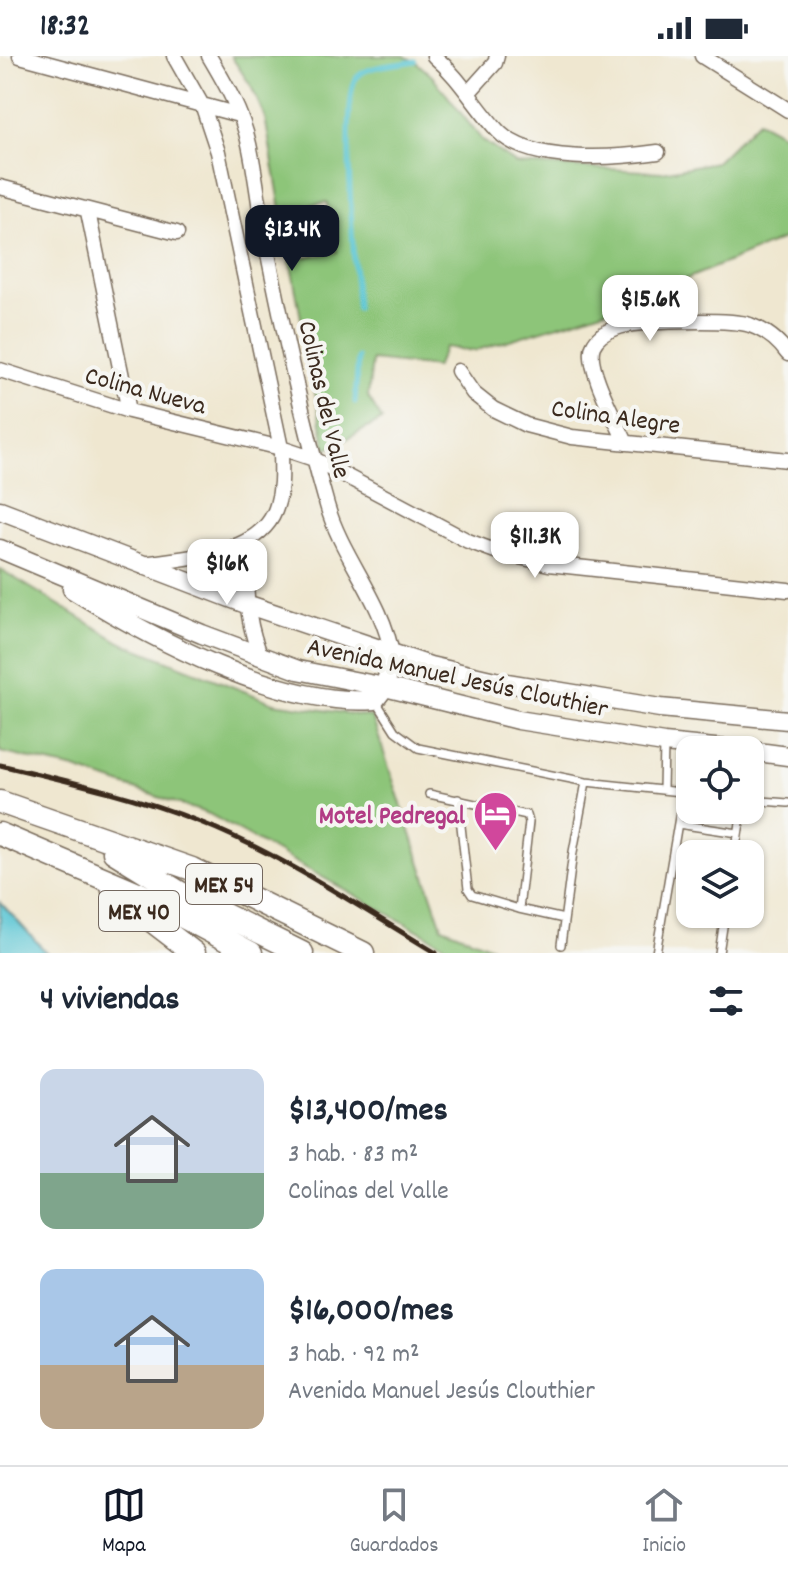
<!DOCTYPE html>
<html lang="es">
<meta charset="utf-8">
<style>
:root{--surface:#fff;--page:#f6f6f7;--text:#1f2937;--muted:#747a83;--line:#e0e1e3;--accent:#111827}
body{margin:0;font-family:Dekko,sans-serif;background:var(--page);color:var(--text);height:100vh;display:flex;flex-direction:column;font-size:30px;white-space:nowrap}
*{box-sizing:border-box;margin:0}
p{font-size:26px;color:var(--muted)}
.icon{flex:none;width:44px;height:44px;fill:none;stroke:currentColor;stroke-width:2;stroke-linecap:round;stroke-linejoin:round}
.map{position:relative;height:897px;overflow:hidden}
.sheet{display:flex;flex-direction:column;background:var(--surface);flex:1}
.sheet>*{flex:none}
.controls{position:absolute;left:676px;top:680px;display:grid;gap:16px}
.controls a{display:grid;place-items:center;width:88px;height:88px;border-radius:16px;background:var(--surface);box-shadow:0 2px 6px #0004;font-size:40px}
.price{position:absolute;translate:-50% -68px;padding:0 18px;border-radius:16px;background:#fff;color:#222;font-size:26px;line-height:52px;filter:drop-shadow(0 2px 4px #0008)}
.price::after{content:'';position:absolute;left:50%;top:48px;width:24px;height:18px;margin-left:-12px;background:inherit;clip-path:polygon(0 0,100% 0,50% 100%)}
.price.selected{background:var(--accent);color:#fff}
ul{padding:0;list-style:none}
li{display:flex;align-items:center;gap:24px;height:200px;padding:0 40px}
li span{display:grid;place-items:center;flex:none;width:224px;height:160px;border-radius:16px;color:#555}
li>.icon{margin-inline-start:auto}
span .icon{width:96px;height:96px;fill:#fffc;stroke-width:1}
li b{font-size:34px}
h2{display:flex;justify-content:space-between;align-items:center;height:96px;padding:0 40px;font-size:34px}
.status{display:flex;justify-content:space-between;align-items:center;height:56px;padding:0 40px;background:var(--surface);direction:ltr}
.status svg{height:22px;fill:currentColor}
.dock{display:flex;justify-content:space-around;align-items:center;height:112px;border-top:2px solid var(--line);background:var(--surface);font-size:22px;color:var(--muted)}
.dock a{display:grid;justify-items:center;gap:4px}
.dock .selected{color:var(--accent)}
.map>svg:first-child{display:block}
</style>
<div class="status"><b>18:32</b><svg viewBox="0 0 49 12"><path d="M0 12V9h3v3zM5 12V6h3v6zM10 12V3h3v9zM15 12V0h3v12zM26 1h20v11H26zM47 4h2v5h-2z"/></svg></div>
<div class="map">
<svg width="788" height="897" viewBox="0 0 788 897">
<rect width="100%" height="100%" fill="#f6f6f2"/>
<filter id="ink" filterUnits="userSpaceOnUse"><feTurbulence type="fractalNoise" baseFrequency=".0125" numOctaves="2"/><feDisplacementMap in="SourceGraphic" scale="16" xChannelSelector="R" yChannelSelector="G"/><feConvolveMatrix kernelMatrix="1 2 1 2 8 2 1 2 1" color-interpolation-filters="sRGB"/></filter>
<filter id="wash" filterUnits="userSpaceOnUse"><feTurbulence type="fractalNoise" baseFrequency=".006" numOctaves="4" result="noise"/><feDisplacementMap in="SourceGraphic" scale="32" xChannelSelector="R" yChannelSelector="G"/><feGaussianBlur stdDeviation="1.8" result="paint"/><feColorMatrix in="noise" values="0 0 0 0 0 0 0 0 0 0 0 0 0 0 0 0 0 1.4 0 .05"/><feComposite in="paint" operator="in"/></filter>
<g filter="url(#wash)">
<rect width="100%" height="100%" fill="#efe7d0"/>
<path fill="#8dc579" stroke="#64784c" stroke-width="2" d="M 231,0 L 404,0 L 415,5 L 432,20 L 482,84 L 516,108 L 662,116 L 716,106 L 758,65 L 788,81 L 788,181 L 635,244 L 575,264 L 474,295 L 445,291 L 436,311 L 372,304 L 368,341 L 382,364 L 326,394 L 290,204 L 337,196 L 327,146 L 281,153 L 265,61 L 251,30 Z
M 0,513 L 120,586 L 274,647 L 372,661 L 442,871 L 506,897 L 459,897 L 209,758 L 75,713 L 0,696 Z"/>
<path fill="#5bc6d4" stroke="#4b7879" stroke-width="2" d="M 0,846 L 47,897 L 0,897 Z"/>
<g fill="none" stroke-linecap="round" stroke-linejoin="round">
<path stroke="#5bc6d4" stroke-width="5" d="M 357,252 C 355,217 340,40 357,21 C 369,8 398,9 415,5
M 355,346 L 358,301"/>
</g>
</g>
<g filter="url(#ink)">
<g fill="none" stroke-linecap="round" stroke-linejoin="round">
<defs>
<path id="service" d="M 376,645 L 395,675 L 418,692 L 586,726 L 690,737
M 663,734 L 664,689
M 429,738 L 527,759 L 529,766 L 519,853
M 458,743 L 468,833 L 472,839 L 519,853 L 564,863
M 750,744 L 788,747
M 678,768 L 738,777
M 735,798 L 740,767
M 561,889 L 573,796 L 586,726
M 656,897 L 679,761
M 719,897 L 725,858"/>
<path id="minor" d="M 20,0 L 239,59
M 209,0 C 225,27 242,56 249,88 C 256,119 259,152 265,183 C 283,272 302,362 327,449 C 342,502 383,544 392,599
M 434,0 C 460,22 475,50 498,75 C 530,109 616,102 658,96
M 702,0 L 788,54
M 469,36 L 495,7 L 497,0
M 0,131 L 177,177
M 88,156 L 129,355
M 0,314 L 129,355 L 281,392 L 314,403 L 468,485 L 495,495 L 549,508 L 788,534
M 458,315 L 473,337 L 493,353 L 526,369 L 572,381 L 788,404
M 626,387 C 617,366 585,310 593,290 C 597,281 607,275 616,272 C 635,264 731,263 750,269 C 767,275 778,284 788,298
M 244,489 C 247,528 244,565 262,602
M 142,508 C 186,501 263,500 277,449 C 283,430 281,411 281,392 L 218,96 L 203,51 L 174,0"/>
<path id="tertiary" d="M 0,454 L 246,548 L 430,610 L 495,625 L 660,652 L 788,664
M 0,493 L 202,578 L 298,614 L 385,631 L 518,664 L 664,687 L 735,694
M 72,533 C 151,582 279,651 375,644 L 385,631 L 392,599
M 750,695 L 788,700"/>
<path id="primary" d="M 0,746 L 192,813 L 363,897
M 0,778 L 138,837 L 251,897
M 114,796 L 179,836 L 302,897
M 113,835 L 194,897"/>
</defs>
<use href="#service" stroke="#7a6c5c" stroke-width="10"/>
<use href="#minor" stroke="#7a6c5c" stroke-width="17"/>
<use href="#tertiary" stroke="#7a6c5c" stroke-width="21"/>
<use href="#primary" stroke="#7a6c5c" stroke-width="25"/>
<use href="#service" stroke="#fff" stroke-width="7"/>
<use href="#minor" stroke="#fff" stroke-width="14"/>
<use href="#tertiary" stroke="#fff" stroke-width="18"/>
<use href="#primary" stroke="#fff" stroke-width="22"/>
<path stroke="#3b2a1e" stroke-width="5" d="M 0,709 C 68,725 135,740 200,766 C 283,799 359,851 436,897"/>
</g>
</g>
<defs>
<symbol id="hotel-pin" viewBox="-11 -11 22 30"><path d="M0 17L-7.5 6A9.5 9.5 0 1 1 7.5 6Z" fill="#d1479c" stroke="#f6f6f2"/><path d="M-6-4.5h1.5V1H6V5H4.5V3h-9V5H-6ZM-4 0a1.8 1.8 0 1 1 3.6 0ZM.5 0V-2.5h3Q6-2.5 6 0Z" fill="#fff"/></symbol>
</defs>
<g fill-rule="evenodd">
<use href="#hotel-pin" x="470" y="732" width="51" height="69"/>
</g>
<g text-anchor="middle" stroke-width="8" stroke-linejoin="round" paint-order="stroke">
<g fill="#f6f6f2" stroke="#73675e" stroke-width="2">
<rect x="186" y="808" width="76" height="40" rx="6"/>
<rect x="99" y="835" width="80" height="40" rx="6"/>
</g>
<g font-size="24" font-weight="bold" fill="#3b2a1e">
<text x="224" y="836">MEX 54</text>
<text x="139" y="863">MEX 40</text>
</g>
<g font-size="26" fill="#3b2a1e" stroke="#f6f6f2">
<text transform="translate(146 333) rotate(15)" y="9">Colina Nueva</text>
<text transform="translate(326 343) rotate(77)" y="9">Colinas del Valle</text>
<text transform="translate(616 359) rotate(8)" y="9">Colina Alegre</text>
<text transform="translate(458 620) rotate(12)" y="9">Avenida Manuel Jesús Clouthier</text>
</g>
<g font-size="26" font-weight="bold" fill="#b23c85" stroke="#f6f6f2" text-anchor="end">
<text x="465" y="767">Motel Pedregal</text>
</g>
</g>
</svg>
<div class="controls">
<a><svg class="icon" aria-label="locate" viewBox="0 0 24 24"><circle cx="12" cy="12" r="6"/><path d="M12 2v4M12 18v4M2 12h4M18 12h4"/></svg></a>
<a><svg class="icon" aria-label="layers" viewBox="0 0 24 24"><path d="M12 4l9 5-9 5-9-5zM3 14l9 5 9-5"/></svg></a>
</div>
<b class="price selected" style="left:292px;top:217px">$13.4K</b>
<b class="price" style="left:650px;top:287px">$15.6K</b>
<b class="price" style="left:535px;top:524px">$11.3K</b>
<b class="price" style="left:227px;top:551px">$16K</b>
</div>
<section class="sheet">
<h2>4 viviendas<svg class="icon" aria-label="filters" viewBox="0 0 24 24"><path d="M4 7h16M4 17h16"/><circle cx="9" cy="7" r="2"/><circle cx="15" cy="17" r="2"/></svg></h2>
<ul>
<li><span style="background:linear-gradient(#c9d6e8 65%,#7fa58c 0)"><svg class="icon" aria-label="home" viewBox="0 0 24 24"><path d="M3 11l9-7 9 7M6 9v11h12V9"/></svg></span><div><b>$13,400/mes</b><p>3 hab. · 83 m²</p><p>Colinas del Valle</p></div></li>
<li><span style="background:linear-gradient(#a9c7e8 60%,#b9a48a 0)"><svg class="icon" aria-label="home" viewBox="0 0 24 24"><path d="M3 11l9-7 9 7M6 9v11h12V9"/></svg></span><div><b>$16,000/mes</b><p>3 hab. · 92 m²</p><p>Avenida Manuel Jesús Clouthier</p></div></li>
</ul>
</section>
<nav class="dock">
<a class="selected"><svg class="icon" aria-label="map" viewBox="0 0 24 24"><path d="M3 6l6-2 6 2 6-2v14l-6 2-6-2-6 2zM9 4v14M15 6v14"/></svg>Mapa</a>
<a><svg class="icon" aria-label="saved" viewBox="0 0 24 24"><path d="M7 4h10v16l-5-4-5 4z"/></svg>Guardados</a>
<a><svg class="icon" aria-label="home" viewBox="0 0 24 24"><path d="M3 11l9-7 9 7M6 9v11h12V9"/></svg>Inicio</a>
</nav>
